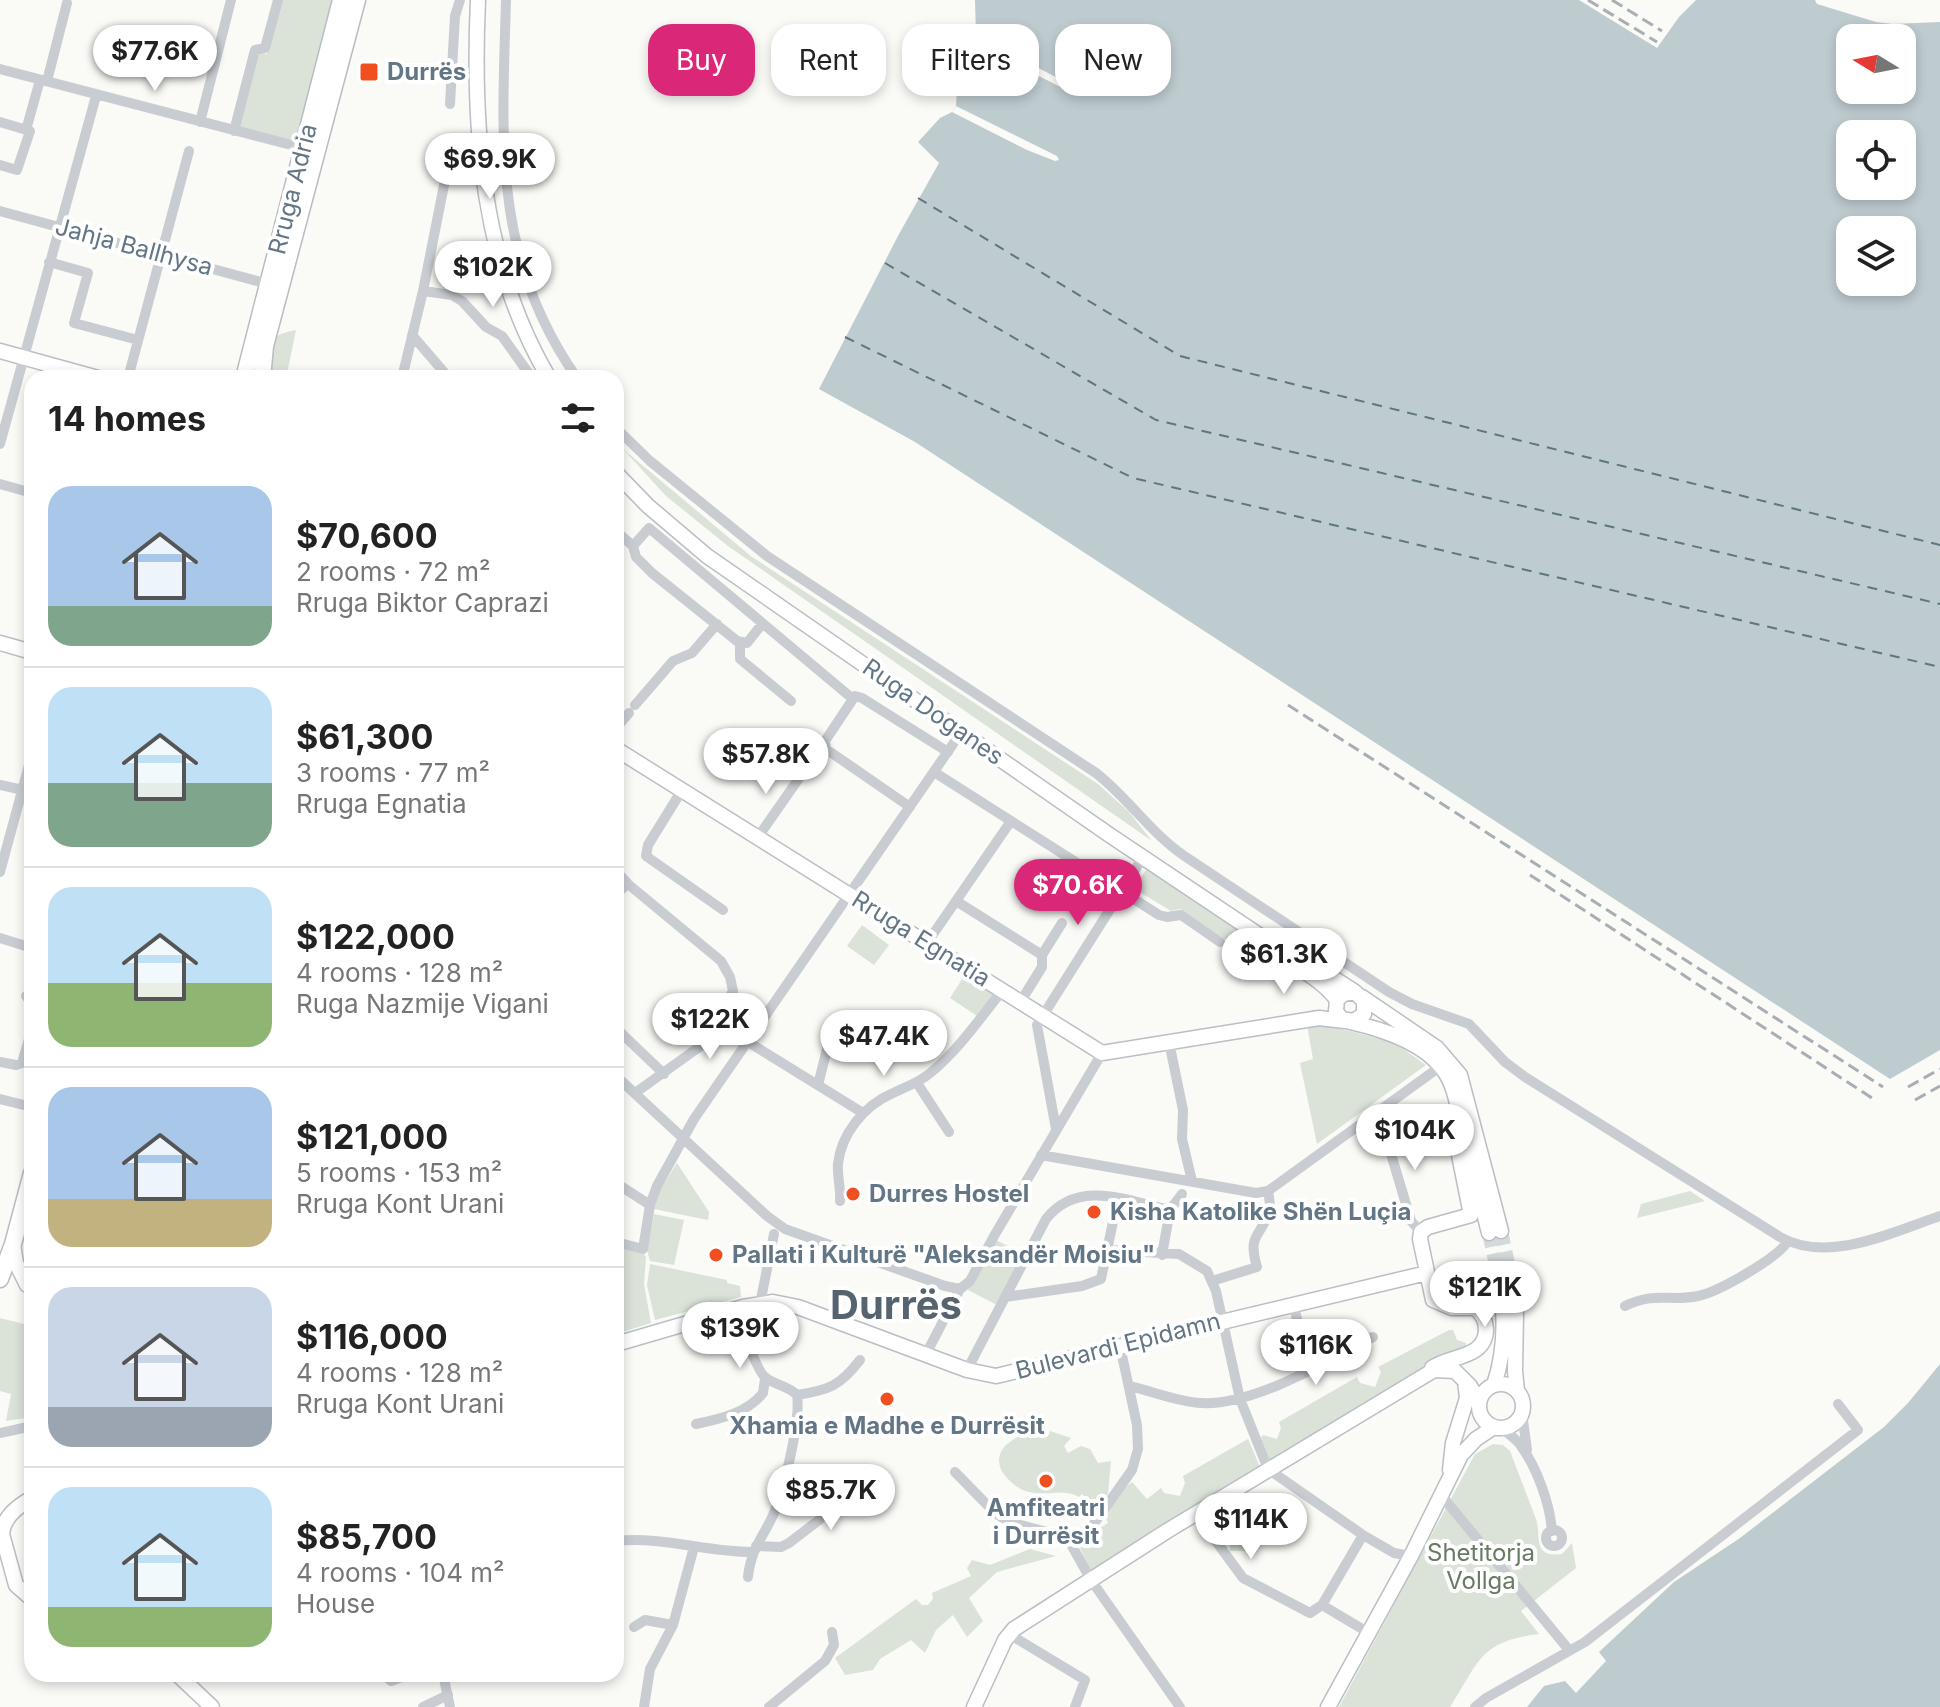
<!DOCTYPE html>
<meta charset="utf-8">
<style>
:root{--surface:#fff;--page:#f2f2f2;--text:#222;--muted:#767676;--line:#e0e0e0;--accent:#db2777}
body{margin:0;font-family:Inter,sans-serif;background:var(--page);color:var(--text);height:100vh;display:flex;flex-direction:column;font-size:30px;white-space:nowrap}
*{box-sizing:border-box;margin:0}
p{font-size:26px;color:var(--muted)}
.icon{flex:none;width:44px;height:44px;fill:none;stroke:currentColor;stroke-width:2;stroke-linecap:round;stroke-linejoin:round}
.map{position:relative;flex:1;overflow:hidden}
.details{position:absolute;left:24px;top:370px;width:600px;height:1312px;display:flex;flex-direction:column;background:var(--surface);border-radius:24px;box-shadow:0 4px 12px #0003}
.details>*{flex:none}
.guide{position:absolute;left:648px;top:24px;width:760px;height:72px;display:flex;gap:16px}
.needle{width:52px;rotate:280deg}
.buttons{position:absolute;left:1836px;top:24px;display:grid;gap:16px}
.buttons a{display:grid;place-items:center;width:80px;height:80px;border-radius:16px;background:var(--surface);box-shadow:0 4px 12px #0003;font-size:40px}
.price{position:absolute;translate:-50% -68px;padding:0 18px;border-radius:28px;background:#fff;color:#222;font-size:26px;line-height:52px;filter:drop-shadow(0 2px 4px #0008)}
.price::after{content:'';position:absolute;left:50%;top:48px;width:24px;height:18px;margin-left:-12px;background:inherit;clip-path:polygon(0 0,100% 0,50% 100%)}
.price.selected{background:var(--accent);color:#fff}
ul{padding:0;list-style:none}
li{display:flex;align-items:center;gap:24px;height:200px;padding:0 24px}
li+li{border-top:2px solid var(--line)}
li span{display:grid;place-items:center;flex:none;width:224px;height:160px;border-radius:24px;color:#555}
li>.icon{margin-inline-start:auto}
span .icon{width:96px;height:96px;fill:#fffc;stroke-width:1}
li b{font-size:34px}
h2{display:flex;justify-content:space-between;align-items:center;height:96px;padding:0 24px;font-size:34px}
.tag{padding:0 28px;border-radius:24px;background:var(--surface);box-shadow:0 4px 12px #0003;font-size:28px;line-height:72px}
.tag.selected{background:var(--accent);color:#fff}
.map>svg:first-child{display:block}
</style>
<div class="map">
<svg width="1940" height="1707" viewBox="0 0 1940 1707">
<rect width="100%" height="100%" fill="#fafaf7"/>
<path fill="#dbe2d8" d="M 282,0 L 339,0 L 301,143 L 239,128 L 259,53 L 267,54 Z
M 296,330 L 288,369 L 293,378 L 266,378 C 269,347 261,337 296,330 Z
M 623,449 L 752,557 L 1098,784 L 1129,812 L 1152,841 L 728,546 L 666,496 Z
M 1149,866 L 1268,946 L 1263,955 L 1233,937 L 1229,942 L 1180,909 L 1171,911 L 1133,888 Z
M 862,925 L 889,945 L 874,965 L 847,946 Z
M 966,973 L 996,991 L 977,1016 L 950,998 Z
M 1307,1025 L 1327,1025 L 1395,1043 L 1426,1065 L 1317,1144 L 1300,1063 L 1313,1059 Z
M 677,1163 L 709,1212 L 708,1220 L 654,1209 L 660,1190 Z
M 1690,1191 L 1705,1201 L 1637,1218 L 1641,1204 Z
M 654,1214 L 684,1220 L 674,1265 L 650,1261 L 647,1250 Z
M 994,1239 L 1026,1255 L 999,1306 L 968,1290 Z
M 616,1244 L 642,1251 L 646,1257 L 644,1284 L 651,1323 L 616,1334 Z
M 650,1264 L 727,1280 L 727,1283 L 740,1286 L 741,1297 L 655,1320 L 647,1285 Z
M 0,1318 L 32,1326 L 32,1417 L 6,1421 L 11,1394 L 0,1391 Z
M 1449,1330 L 1453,1330 L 1457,1340 L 1466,1343 L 1466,1346 L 1271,1464 L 1261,1438 L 1263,1435 L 1277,1439 L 1281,1428 L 1279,1422 L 1357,1377 L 1360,1383 L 1375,1387 L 1381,1372 L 1378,1367 Z
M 1028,1431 L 1049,1435 L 1050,1431 L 1071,1438 L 1064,1446 L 1068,1453 L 1081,1446 L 1090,1449 L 1098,1463 L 1111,1461 L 1108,1494 L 1097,1511 L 1082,1494 L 1079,1497 C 1058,1484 1033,1506 1008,1479 C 1003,1474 1000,1469 999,1462 C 999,1455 1001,1450 1006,1445 C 1013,1439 1020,1435 1028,1431 Z
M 1248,1439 L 1260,1467 L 1093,1575 L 1077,1542 L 1108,1523 L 1104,1514 L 1116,1495 L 1132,1482 L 1147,1499 L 1161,1488 L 1164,1493 L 1180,1496 L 1185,1483 L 1183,1476 Z
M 1493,1444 L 1503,1445 L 1510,1451 L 1536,1519 C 1542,1536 1531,1558 1562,1554 L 1572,1543 L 1576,1568 L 1521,1611 L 1539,1634 C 1479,1641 1479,1662 1450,1707 L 1339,1707 L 1475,1454 Z
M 1229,1510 L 1250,1510 L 1251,1551 L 1230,1551 Z
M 1030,1549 L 1056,1556 L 997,1572 L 969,1598 L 983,1621 L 967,1637 L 953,1615 L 936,1630 L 925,1653 L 911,1640 L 880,1659 L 873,1670 L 845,1675 L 835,1658 L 916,1599 L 922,1605 L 928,1605 L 933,1599 L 932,1593 L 971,1576 L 967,1568 L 972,1560 L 990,1565 Z"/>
<path fill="#becbcf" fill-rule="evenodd" d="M 975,0 L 1579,0 L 1657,48 L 1679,17 L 1696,0 L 1815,0 L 1817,4 L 1876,22 L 1893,24 L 1940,22 L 1940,1050 L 1890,1079 L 915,442 L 819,389 L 899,234 L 939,163 L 918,142 L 940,118 L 952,112 L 956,106 L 957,90 L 976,35 ZM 1850,38 L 1902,38 L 1902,90 L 1850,90 ZM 1850,134 L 1902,134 L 1902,186 L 1850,186 ZM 1850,230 L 1902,230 L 1902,282 L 1850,282 Z
M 1940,1364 L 1940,1707 L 1527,1707 L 1544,1686 L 1565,1681 L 1576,1693 L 1606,1661 L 1599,1652 L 1674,1582 L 1740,1538 L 1884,1427 L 1908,1403 Z"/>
<path fill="#fafaf7" d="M 976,36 L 1077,88 L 1074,94 L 973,42 Z
M 956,106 L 1057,156 L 1059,160 L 1055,161 L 1027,150 L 952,112 Z"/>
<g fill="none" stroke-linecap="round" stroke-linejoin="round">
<path stroke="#5e767e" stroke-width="2" stroke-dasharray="10 8" stroke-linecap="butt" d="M 918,198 L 1180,356 L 1940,545
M 885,263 L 1156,420 L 1940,604
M 845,337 L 1133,478 L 1940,667"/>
<path stroke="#d4d9da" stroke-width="14" stroke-dasharray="14 7" stroke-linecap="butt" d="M 1501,1231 L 1510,1273
M 1489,1233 L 1498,1274"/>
<defs>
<path id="secondary" d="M 478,0 C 472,129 482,265 549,378
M 0,351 L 98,378
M 616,473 L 648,506 L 707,556 L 1111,836 L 1262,937 L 1288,949 L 1355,992
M 0,643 L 32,652
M 616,749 L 1102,1053 L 1319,1018 L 1345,1021
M 1274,948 C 1293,967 1321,978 1337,1000 L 1336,1011 L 1341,1019 L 1354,1021 L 1364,1014 L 1364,1001 L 1355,992 L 1343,994 L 1337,1000
M 1362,997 L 1437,1048 L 1460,1075 L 1501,1231
M 1350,1022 C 1381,1029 1421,1041 1442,1068 C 1455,1084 1457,1106 1462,1125 C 1471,1161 1480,1197 1489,1233
M 13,1244 L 16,1263 L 27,1285
M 1510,1273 L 1516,1312 L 1515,1371 L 1517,1391
M 616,1344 L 743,1307 L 773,1302 L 798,1307 L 967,1370 L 996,1376 L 1427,1273
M 1432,1368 C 1450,1355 1485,1359 1486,1330 C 1486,1320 1482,1314 1475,1308 L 1452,1308 L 1433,1300 L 1420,1239 L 1421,1232 L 1428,1227 L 1471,1215 L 1457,1145 L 1465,1136
M1479 1406a22 22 0 1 1 44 0a22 22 0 1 1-44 0Z
M 1494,1385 C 1506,1349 1506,1312 1498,1274
M 1450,1470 L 1453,1443 L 1467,1398 L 1465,1381
M 32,1498 C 18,1506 3,1517 2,1534 L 16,1585 L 32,1599
M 177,1674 L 212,1707
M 974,1707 L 1005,1640 L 1014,1629 L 1167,1531 L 1434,1370 L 1455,1371 L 1470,1386 L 1479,1401
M 1328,1707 L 1411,1556 L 1461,1455 L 1476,1439 L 1494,1427"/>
<path id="primary" d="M 244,378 L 341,0
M 262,378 L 265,346 L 357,0
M 0,1279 L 13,1244 L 32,1173"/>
</defs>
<use href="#secondary" stroke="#b9bfc4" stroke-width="17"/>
<use href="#primary" stroke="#b7bdc1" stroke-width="19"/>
<path stroke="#c9cdd1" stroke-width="10" d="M 506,0 C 502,141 492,257 577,378
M 0,69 L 303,148
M 47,81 L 67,3
M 450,104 L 455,16 L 460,0
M 0,122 L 30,131 L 17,170 L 0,165
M 200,122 L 231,0
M 26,130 L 40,80
M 234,131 L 255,50 L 265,48 L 278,0
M 461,151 L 462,146 L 458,140 L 451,138 L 446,143 L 445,150 L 450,155 L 456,155 L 461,151 L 481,154
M 0,211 L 268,284
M 49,262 L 88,273 L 74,323 L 138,340
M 423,291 L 452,295 L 462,301 L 486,327 L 502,336 L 532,378
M 412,335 L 449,378
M 128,378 L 189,151
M 402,378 L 423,291 L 450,155
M 616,428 L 650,461 L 767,556 L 1096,773 C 1128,798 1150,832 1183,855 L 1389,992 L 1412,1004 L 1469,1024 L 1505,1062 L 1525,1077 L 1780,1237 C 1828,1264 1893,1232 1940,1216
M 0,444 L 96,96
M 0,484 L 32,493
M 616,531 L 633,546 L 636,557 L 652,573 L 737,641 L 747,643 L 762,624
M 633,546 L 649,528 L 853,699
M 740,642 L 740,659 L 791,701
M 635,705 L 673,661 L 692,653 L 717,624
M 616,728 L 629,713
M 934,772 L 1159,915 L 1167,917 L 1181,915 L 1220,942
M 0,785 L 32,792
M 682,790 L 648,845 L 646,856 L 723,910
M 910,807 L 826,749 L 825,741 L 855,696 L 862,698 L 948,752
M 758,837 L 802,774
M 616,871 L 628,884 L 721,961 L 730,977 L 733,991 L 702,1045 L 635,1093
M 0,872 L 32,754
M 616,894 L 628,884
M 956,901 L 1042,955
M 0,938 L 32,948
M 927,943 L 1011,821
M 26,996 L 32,1004
M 1021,1001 L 1042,967 L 1042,955 L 1062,923
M 616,1028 L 664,1074
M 748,1042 L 863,1113
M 1169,1042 L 1183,1110 L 1182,1139 L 1192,1181
M 0,1062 L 16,1065 L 22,1063 L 32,1029
M 616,1076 L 767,1216 L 785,1229 L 945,1286 L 960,1289
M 917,1083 L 949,1132
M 818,1085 L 828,1045
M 0,1099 L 32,1107
M 1383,1127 L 1411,1221 L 1421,1232
M 1056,1129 L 1037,1025 L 1143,857
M 1041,1155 L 1256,1193 L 1268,1191 L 1441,1066
M 616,1183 L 650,1205
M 840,1201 C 841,1188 837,1176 838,1164 C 841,1134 864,1106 891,1094 C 905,1087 918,1083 929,1074 C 958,1051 980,1018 1002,991
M 616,1242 L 643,1249 L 650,1205 L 657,1186 L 694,1119 L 962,731
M 1108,1250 L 1179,1254 L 1207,1271 L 1216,1291 L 1240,1399 L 1268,1469 L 1363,1535 L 1394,1553 L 1411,1556
M 1162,1255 L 1170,1210 L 1182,1194
M 1212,1281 L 1257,1267 C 1247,1233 1261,1238 1269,1211 C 1271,1205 1269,1197 1268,1191
M 1005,1297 L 1082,1286 L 1101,1279 L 1118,1198
M 760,1304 L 774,1234
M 1293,1304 L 1311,1370
M 1625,1306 C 1656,1291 1669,1302 1698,1296 C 1718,1292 1778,1258 1788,1241
M 736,1309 C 739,1321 758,1373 765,1377 C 774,1385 789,1386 797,1395 C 829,1390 840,1386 860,1360
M 926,1354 L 960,1289 L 970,1281 L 994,1236 L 1102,1053
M 967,1370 L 1046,1219 C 1078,1178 1128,1201 1170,1210
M 1129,1386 C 1152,1391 1178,1402 1201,1403 C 1253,1406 1328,1361 1373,1337
M 1522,1413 L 1527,1450
M 696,1424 C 720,1419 747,1413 763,1393 L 765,1379
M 1503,1429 C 1509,1435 1517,1439 1521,1446 C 1537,1468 1550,1504 1552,1531
M 0,1433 L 32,1426
M 955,1472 L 996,1514 L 1012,1523 L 1067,1537 L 1080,1534 L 1093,1525 L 1132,1470 L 1138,1449 L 1137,1425 L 1120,1346
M 1441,1495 L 1569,1650
M 1196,1514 L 1243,1578 L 1310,1613 L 1322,1605 L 1363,1535
M1546 1538a8 8 0 1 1 16 0a8 8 0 1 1-16 0Z
M 1067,1537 L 1091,1580 L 1180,1707
M 616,1541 C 662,1536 706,1552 752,1552
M 756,1546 L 781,1547 L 789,1543 L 819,1520 L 851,1487 L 851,1476
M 748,1577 C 751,1548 763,1538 774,1513 C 784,1490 801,1419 797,1395
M 1322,1605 L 1369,1633
M 634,1627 L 645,1620 L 673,1625
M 1009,1634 L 1085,1680 L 1075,1707
M 383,1674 L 391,1681 L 410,1674
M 443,1674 L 450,1707
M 423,1707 L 448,1695
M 644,1707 L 650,1669 L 673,1625 L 694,1547
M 769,1707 L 825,1661 L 834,1645 L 832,1632
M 1475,1707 L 1486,1698 L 1585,1642 L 1858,1430 L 1838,1404"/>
<use href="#secondary" stroke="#fff" stroke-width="14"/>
<use href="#primary" stroke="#fff" stroke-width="16"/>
<path stroke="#a7aeb4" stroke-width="3" stroke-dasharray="12 6" stroke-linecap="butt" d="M 1588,0 L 1657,42
M 1612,0 L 1662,31
M 1288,705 L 1883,1087
M 1530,875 L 1875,1100
M 1908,1087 L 1940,1069
M 1915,1100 L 1940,1086"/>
</g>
<g fill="#f14f20" stroke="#fff" stroke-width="3">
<rect x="359" y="62" width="20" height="20" rx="4"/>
<circle cx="853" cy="1194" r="8"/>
<circle cx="1094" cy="1212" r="8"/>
<circle cx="716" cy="1255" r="8"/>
<circle cx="887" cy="1399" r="8"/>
<circle cx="1046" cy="1481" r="8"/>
</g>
<g text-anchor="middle" stroke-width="8" stroke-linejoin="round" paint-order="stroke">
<g font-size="24" font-weight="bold" fill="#627685" stroke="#fff" text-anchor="start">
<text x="387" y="80">Durrës</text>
<text x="869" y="1202">Durres Hostel</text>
<text x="1110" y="1220">Kisha Katolike Shën Luçia</text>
<text x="732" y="1263">Pallati i Kulturë "Aleksandër Moisiu"</text>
<text x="887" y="1434" text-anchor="middle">Xhamia e Madhe e Durrësit</text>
<text x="1046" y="1516" text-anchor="middle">Amfiteatri<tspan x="1046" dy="28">i Durrësit</tspan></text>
</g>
<g font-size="24" fill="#627685" stroke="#fff">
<text transform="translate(293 189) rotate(-76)" y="8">Rruga Adria</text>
<text transform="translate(134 247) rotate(15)" y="8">Jahja Ballhysa</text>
<text transform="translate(933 712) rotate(35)" y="8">Ruga Doganes</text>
<text transform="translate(921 939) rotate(32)" y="8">Rruga Egnatia</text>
<text transform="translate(1118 1346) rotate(-14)" y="8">Bulevardi Epidamn</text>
</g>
<g font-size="24" fill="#667b62" stroke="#fff">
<text x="1481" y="1561">Shetitorja<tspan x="1481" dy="28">Vollga</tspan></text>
</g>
<g font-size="40" font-weight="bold" fill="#55646f" stroke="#fff">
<text x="896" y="1319">Durrës</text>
</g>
</g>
</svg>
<div class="buttons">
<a><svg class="needle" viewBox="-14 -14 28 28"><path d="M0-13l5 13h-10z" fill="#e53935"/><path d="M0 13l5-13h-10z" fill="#767676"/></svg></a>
<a><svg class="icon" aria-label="locate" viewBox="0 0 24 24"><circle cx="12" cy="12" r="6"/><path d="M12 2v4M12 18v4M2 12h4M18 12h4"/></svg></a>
<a><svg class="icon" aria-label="layers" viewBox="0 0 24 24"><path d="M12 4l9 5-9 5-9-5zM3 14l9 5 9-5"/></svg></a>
</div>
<b class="price" style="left:155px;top:93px">$77.6K</b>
<b class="price" style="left:490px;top:201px">$69.9K</b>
<b class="price" style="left:493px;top:309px">$102K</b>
<b class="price" style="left:766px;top:796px">$57.8K</b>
<b class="price selected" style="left:1078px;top:927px">$70.6K</b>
<b class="price" style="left:1284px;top:996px">$61.3K</b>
<b class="price" style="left:710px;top:1061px">$122K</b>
<b class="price" style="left:884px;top:1078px">$47.4K</b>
<b class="price" style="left:1415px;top:1172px">$104K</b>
<b class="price" style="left:1485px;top:1329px">$121K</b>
<b class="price" style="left:740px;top:1370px">$139K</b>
<b class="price" style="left:1316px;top:1387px">$116K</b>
<b class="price" style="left:831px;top:1532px">$85.7K</b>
<b class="price" style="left:1251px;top:1561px">$114K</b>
<div class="guide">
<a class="tag selected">Buy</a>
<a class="tag">Rent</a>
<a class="tag">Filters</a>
<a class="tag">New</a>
</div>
<section class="details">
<h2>14 homes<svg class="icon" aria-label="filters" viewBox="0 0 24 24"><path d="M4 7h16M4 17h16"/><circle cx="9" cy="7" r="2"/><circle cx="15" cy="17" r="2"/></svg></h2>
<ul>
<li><span style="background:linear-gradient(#a9c7e8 75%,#7fa58c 0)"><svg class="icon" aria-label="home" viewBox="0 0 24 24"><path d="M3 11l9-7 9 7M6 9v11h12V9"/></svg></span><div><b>$70,600</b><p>2 rooms · 72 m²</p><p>Rruga Biktor Caprazi</p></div></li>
<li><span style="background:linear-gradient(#bfe0f5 60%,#7fa58c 0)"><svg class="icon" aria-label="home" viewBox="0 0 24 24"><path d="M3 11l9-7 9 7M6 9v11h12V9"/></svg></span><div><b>$61,300</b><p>3 rooms · 77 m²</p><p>Rruga Egnatia</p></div></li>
<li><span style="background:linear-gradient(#bfe0f5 60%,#8fb573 0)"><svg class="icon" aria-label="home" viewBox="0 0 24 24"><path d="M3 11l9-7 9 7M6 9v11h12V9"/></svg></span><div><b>$122,000</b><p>4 rooms · 128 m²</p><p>Ruga Nazmije Vigani</p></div></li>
<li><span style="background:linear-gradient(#a9c7e8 70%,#c2b280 0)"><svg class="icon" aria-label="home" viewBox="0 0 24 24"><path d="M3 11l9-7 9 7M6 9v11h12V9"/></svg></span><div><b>$121,000</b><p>5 rooms · 153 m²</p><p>Rruga Kont Urani</p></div></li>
<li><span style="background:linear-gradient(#c9d6e8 75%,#9aa5b1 0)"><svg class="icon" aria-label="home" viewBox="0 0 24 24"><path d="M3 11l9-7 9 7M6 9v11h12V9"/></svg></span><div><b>$116,000</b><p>4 rooms · 128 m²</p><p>Rruga Kont Urani</p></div></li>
<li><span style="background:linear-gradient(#bfe0f5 75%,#8fb573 0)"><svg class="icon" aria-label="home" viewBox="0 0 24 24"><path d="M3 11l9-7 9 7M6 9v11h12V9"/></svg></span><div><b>$85,700</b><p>4 rooms · 104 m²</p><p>House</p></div></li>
</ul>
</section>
</div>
